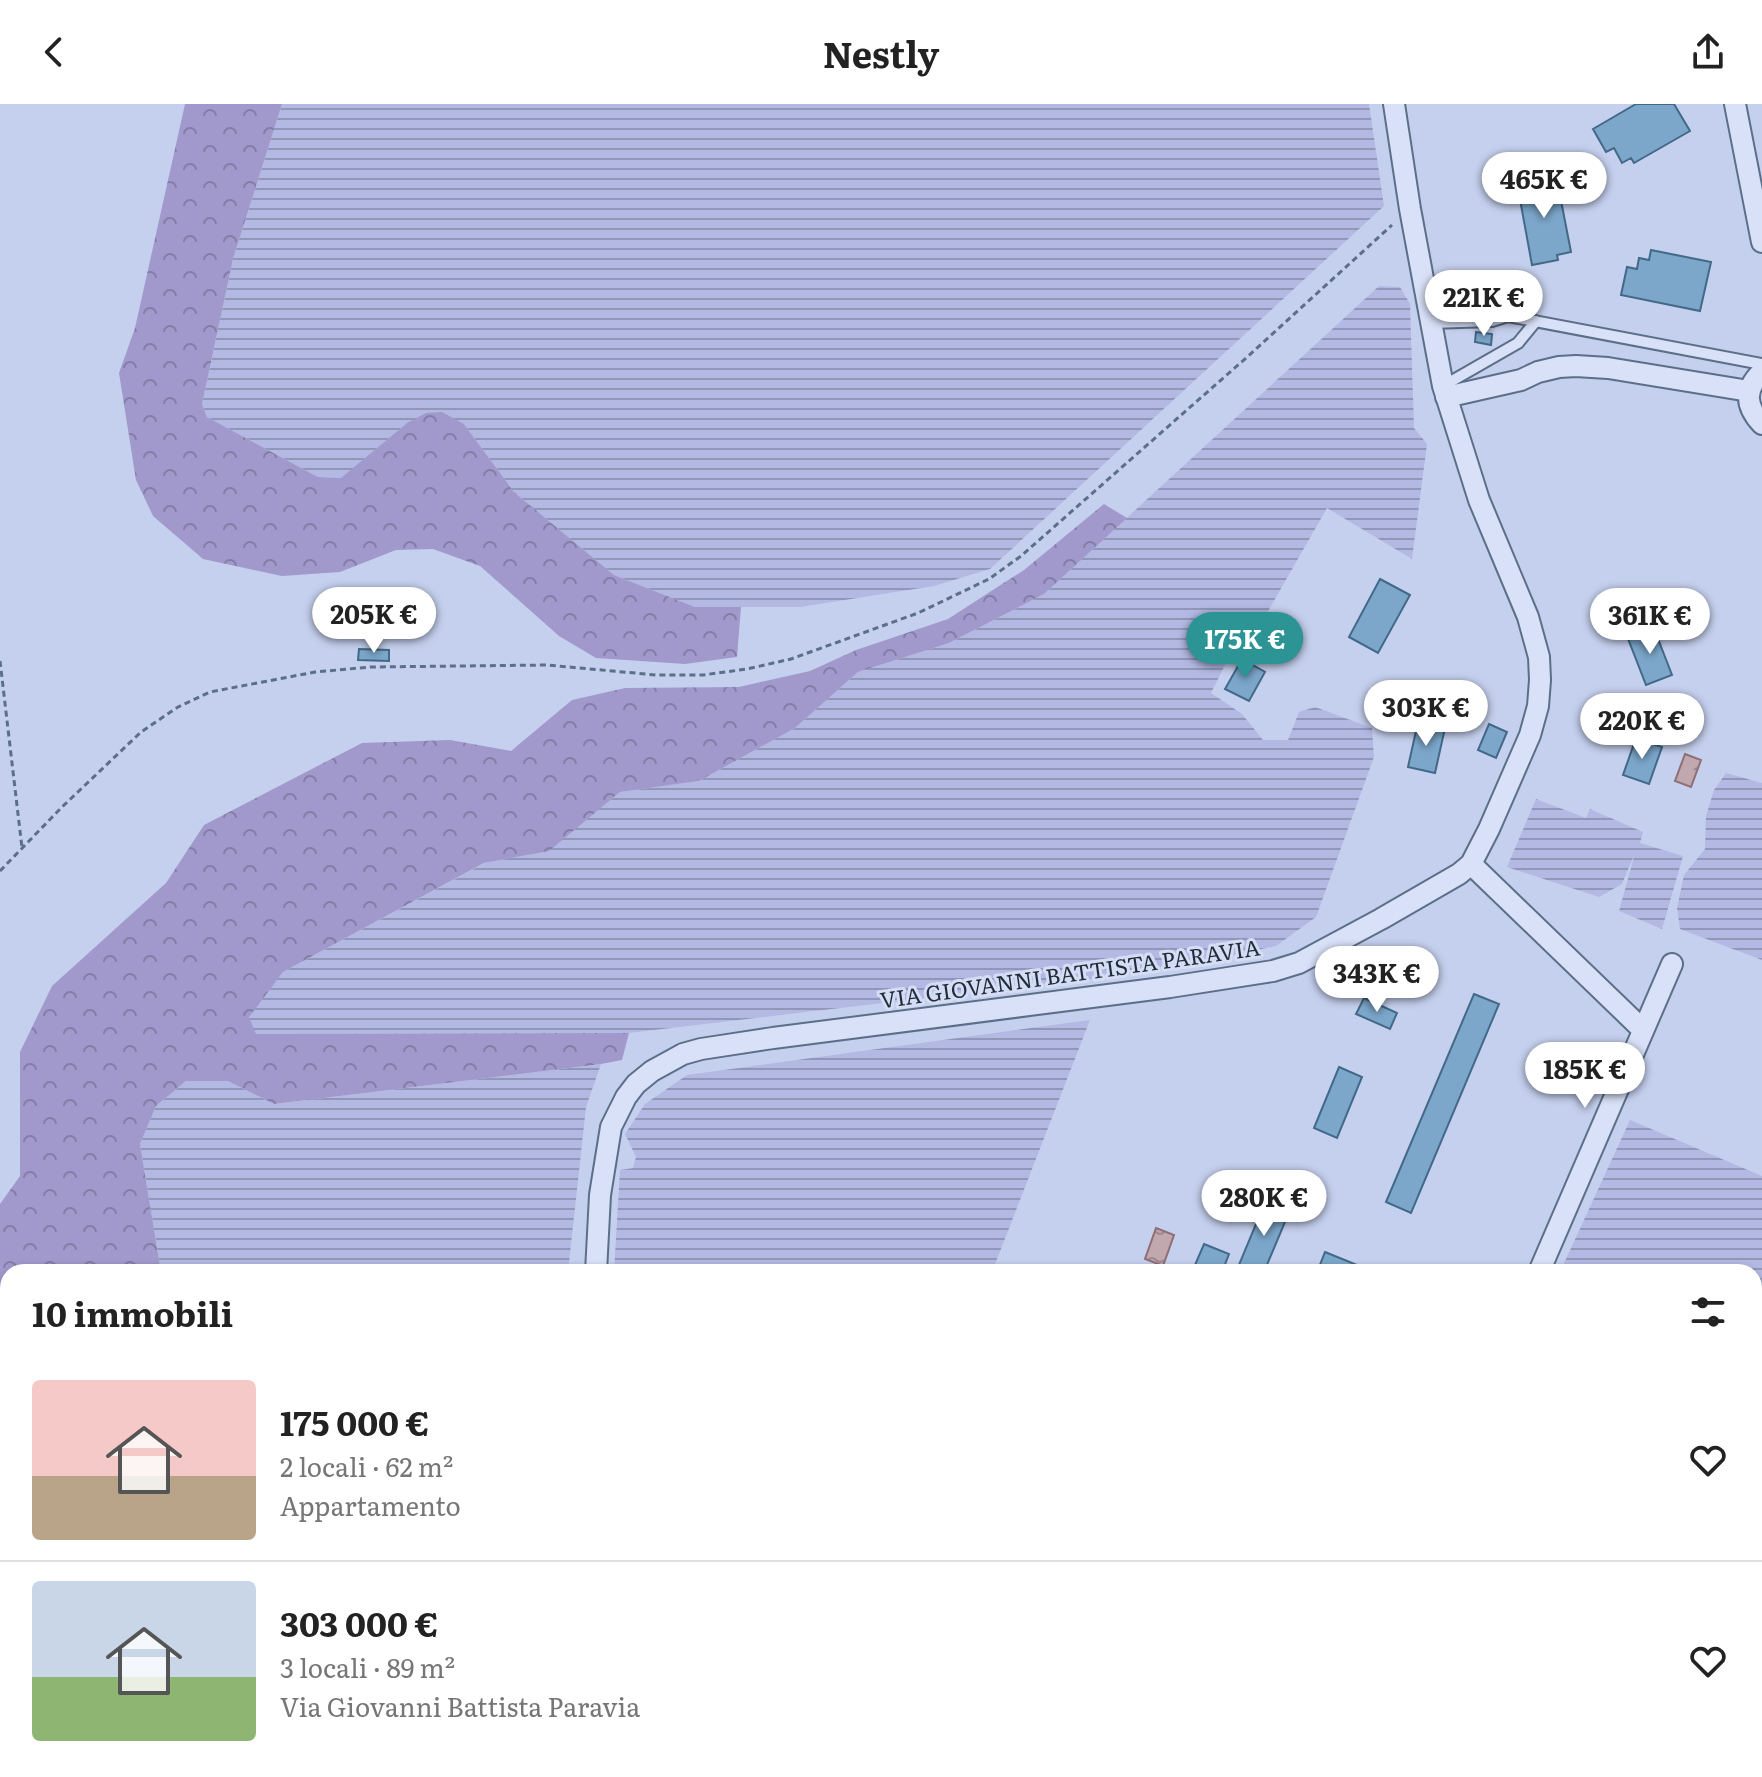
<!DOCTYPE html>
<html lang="it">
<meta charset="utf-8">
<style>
:root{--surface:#fff;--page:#f2f2f2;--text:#222;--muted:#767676;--line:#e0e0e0;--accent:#2d9496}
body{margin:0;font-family:Literata,serif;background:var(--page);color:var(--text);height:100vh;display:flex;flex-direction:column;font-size:30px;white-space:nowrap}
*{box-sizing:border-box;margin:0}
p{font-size:26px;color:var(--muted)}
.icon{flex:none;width:44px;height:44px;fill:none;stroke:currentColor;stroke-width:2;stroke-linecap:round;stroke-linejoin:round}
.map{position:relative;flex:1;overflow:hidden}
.panel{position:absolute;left:0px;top:1160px;width:1762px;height:514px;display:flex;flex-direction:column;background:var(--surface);border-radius:24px 24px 0 0;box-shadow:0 2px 6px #0004}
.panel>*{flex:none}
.price{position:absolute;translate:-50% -68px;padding:0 18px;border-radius:28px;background:#fff;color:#222;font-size:26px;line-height:52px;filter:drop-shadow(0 2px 4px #0008)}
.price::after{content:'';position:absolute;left:50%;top:48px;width:24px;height:18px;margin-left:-12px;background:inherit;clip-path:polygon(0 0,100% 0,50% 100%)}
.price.selected{background:var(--accent);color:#fff}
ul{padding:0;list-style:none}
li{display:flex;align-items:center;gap:24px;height:200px;padding:0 32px}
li+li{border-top:2px solid var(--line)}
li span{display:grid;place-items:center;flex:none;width:224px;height:160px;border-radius:8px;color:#555}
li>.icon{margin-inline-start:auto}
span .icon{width:96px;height:96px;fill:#fffc;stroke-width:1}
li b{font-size:34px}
h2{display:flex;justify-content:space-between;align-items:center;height:96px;padding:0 32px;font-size:34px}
header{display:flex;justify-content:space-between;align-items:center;height:104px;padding:0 32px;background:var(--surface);font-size:36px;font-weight:700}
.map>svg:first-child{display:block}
</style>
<header><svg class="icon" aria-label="back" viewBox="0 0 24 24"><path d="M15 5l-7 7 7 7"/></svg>Nestly<svg class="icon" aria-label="share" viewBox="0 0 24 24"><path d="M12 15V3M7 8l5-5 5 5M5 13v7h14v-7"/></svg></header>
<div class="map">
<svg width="1762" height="1673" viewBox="0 0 1762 1673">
<defs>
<pattern id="farmland-rules" width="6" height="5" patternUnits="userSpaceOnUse" patternTransform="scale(2)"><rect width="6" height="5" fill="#b3b9e3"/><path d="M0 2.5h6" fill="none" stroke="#9197b9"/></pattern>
<pattern id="forest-crowns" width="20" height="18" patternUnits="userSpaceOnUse" patternTransform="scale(2)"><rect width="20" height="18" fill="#a199cc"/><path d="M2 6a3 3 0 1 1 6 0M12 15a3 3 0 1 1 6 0" fill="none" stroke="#837da7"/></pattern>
<pattern id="water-ripples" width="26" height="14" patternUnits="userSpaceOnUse" patternTransform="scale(2)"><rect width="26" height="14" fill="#c1a7ae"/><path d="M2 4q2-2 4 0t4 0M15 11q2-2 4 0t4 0" fill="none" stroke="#9c888f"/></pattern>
</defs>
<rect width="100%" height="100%" fill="#c5d0ee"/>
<path fill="url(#farmland-rules)" d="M 282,0 L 1369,0 L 1384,102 L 990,465 L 934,482 L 800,503 L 695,503 L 614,471 L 514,388 L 464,320 L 407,319 L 342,374 L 318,373 L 207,313 L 202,300 L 233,155 Z
M 1379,182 L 1400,183 L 1410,200 L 1414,324 L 1427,340 L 1412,455 L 1327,404 L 1263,516 L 1241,529 L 1211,589 L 1242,610 L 1263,636 L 1288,636 L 1299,608 L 1315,603 L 1372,624 L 1374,653 L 1316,813 L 1276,842 L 1163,866 L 629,929 L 255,930 L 248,913 L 283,868 L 485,759 L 549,746 L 620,688 L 699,677 L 795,624 L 858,568 L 949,539 L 1044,490 Z
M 1726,669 L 1762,679 L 1762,856 L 1680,825 L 1677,804 L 1684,771 L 1705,745 L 1706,712 L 1714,686 Z
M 1536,695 L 1586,714 L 1590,705 L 1643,728 L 1640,739 L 1683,752 L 1662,825 L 1619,807 L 1635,749 L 1622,780 L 1599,793 L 1507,763 Z
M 1090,916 L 992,1168 L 614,1168 L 620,1066 L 633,1064 L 636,1053 L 625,1030 L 645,1000 L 687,971 Z
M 601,960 L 586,1003 L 568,1168 L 161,1168 L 140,1040 L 156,1002 L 186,977 L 228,977 L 274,1000 Z
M 1630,1016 L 1762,1072 L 1762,1259 L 1754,1256 L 1754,1168 L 1560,1168 Z
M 0,1359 L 8,1362 L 8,1666 L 83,1666 L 82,1673 L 0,1673 Z
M 1754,1397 L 1762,1400 L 1762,1560 L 1754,1592 Z
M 1084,1666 L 1690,1666 L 1708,1673 L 1081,1673 Z"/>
<path fill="url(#forest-crowns)" d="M 185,0 L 282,0 L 233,155 L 202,300 L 207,313 L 318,373 L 341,374 L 407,319 L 426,309 L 442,308 L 464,320 L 514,388 L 614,471 L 695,503 L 741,503 L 737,553 L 685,560 L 596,554 L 559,532 L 480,462 L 433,445 L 396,446 L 340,468 L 282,472 L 203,455 L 153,412 L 136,376 L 119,269 L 135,224 Z
M 1104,400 L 1127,414 L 1044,490 L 949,539 L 858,568 L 795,624 L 699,677 L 620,688 L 549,747 L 484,759 L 283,868 L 249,913 L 256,930 L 629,929 L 622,956 L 601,960 L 274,1000 L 228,977 L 186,977 L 156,1002 L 140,1040 L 161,1168 L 8,1168 L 8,1362 L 0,1359 L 0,1100 L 20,1072 L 20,948 L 52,882 L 166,779 L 204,721 L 362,639 L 450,636 L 511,647 L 572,596 L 625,584 L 739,583 L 810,567 L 856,546 L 948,515 L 1024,466 Z
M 83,1666 L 203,1666 L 204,1673 L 82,1673 Z"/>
<path fill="url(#water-ripples)" stroke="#8f6e75" stroke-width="2" d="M 1685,650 L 1701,656 L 1691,683 L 1675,677 Z
M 1156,1124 L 1174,1131 L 1163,1162 L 1145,1155 Z"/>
<path fill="#7ca7cb" stroke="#426987" stroke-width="2" d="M 1636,0 L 1674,0 L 1690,27 L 1634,59 L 1631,54 L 1622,59 L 1614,44 L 1606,48 L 1593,25 Z
M 1543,74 L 1544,78 L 1557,76 L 1571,148 L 1557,151 L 1558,156 L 1532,161 L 1517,79 Z
M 1651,146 L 1711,158 L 1700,207 L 1621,191 L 1627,163 L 1637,165 L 1639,154 L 1649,156 Z
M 1476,228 L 1492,230 L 1491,241 L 1475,238 Z
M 1380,475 L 1410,491 L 1378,549 L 1349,533 Z
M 1653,522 L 1672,571 L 1646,581 L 1627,532 Z
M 359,545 L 389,546 L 389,557 L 358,556 Z
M 1242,555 L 1265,568 L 1249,597 L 1225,585 Z
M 1418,618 L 1445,624 L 1435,669 L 1408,663 Z
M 1489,620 L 1507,628 L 1496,654 L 1478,646 Z
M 1636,634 L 1662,643 L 1649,680 L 1623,671 Z
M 1474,890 L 1499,900 L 1411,1109 L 1386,1098 Z
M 1364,894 L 1397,909 L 1390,925 L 1356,910 Z
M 1339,963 L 1362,973 L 1337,1034 L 1314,1024 Z
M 1266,1096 L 1290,1106 L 1264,1168 L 1236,1168 Z
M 1204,1140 L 1229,1150 L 1222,1168 L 1192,1168 Z
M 1325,1148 L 1367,1165 L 1366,1168 L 1324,1168 L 1318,1166 Z
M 260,1666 L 307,1666 L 305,1673 L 257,1673 Z"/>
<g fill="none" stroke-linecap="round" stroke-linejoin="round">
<defs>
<path id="lane" d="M 1430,219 L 1492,217 L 1508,212 L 1762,260
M 1443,282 L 1518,239 L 1536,217"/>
<path id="street" d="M 1735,0 L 1762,138
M 1762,268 C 1744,285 1745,302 1762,320
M 1446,293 L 1521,276 L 1538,268 L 1559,263 L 1576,262 L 1608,264 L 1749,287
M 1471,760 L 1643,926
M 596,1168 L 600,1091 L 611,1023 L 626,993 L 636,980 L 652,967 L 683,950 L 701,945 L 773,934 L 1170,883 L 1273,867 L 1299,859 L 1381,815 L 1459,770 L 1471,760 L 1489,725 L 1530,631 L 1538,602 L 1540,576 L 1539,553 L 1528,513 L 1479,396 L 1443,282 L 1410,105 L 1394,0
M 1539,1168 L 1672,860
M 1754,1649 L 1762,1621
M 1750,1666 L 1762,1670
M 459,1673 L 462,1666
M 1062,1673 L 1065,1666"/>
</defs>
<use href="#lane" stroke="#5c6f88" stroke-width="14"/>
<use href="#street" stroke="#5c6f88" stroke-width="24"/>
<path stroke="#5c6f88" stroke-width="3" stroke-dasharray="6 4" stroke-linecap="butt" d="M 0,557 L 22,744
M 0,767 L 61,704 L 141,628 L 178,603 L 210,588 L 315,568 L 371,563 L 547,561 L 656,571 L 703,571 L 747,565 L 791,555 L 918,509 L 989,475 L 1021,452 L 1246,254 L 1392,121"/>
<use href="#lane" stroke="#d9e1f8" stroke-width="10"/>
<use href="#street" stroke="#d9e1f8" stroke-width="20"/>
</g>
<g text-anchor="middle" stroke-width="6" stroke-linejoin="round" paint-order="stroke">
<g font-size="22" fill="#1f2c39" stroke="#d5ddf5">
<text transform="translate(1070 870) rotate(-8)" y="8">VIA GIOVANNI BATTISTA PARAVIA</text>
</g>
</g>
</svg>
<b class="price" style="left:1544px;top:116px">465K €</b>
<b class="price" style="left:1484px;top:234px">221K €</b>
<b class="price" style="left:374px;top:551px">205K €</b>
<b class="price" style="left:1650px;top:552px">361K €</b>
<b class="price selected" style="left:1245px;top:576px">175K €</b>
<b class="price" style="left:1426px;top:644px">303K €</b>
<b class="price" style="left:1642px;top:657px">220K €</b>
<b class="price" style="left:1377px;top:910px">343K €</b>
<b class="price" style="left:1585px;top:1006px">185K €</b>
<b class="price" style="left:1264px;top:1134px">280K €</b>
<section class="panel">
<h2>10 immobili<svg class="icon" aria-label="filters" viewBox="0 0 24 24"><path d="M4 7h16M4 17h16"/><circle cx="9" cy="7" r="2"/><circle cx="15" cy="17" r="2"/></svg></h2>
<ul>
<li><span style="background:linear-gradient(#f6c9c9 60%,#b9a48a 0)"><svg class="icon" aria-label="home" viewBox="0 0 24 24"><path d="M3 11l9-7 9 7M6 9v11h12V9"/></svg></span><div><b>175 000 €</b><p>2 locali · 62 m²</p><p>Appartamento</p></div><svg class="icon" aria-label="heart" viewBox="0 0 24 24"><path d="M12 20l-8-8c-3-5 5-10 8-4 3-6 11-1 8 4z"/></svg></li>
<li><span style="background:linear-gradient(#c9d6e8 60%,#8fb573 0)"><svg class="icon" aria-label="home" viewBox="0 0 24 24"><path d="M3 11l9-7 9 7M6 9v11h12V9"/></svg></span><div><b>303 000 €</b><p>3 locali · 89 m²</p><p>Via Giovanni Battista Paravia</p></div><svg class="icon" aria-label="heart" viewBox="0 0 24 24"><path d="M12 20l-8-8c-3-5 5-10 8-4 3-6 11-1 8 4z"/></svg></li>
</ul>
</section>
</div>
